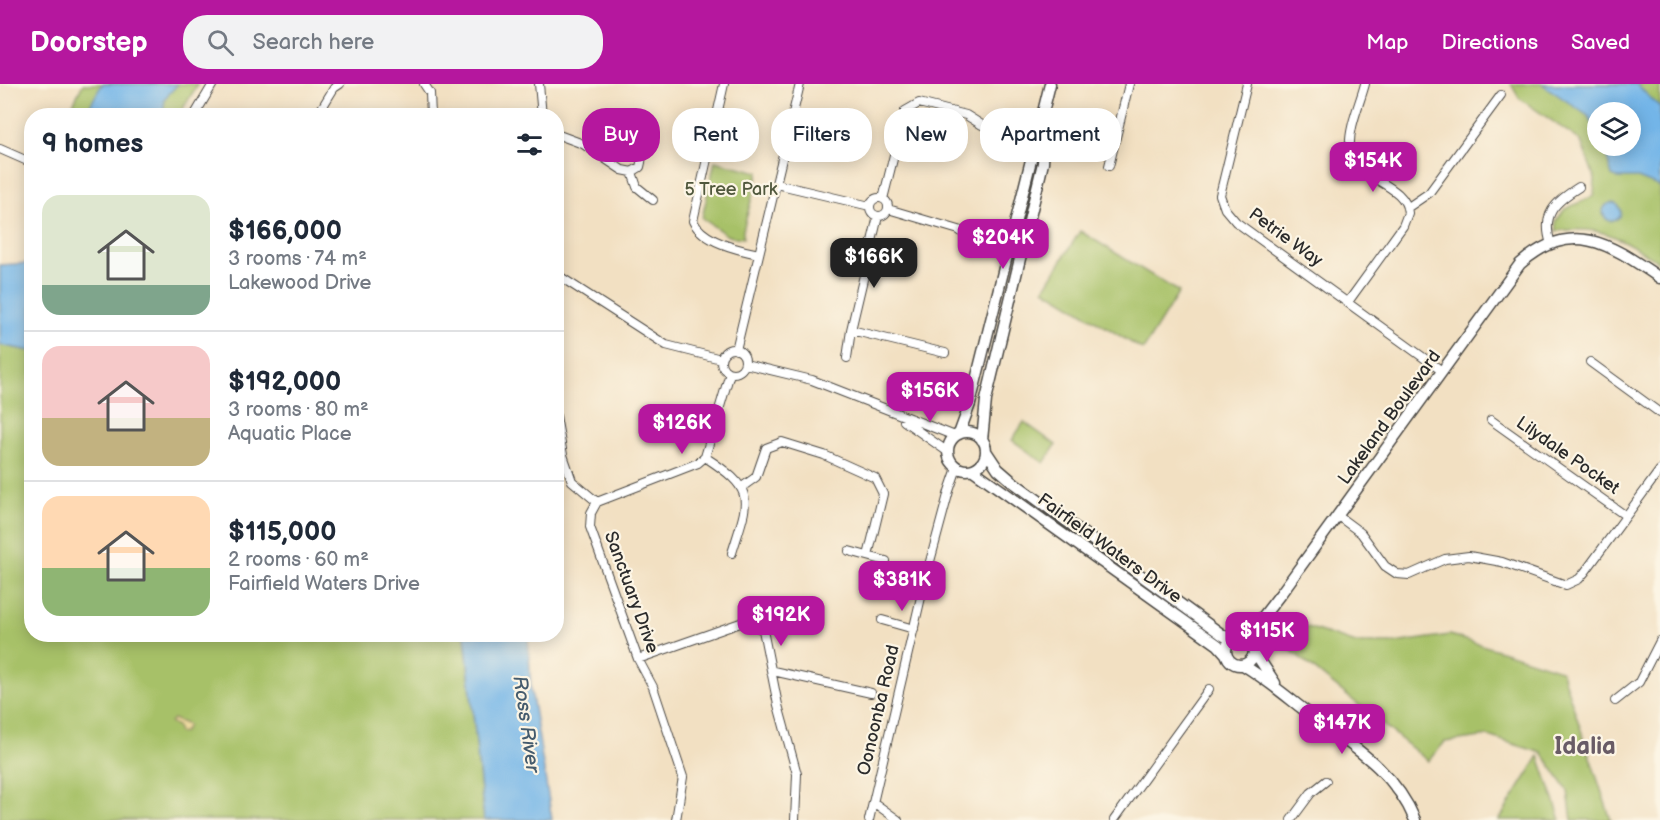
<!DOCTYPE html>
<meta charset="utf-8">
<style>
:root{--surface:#fff;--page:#f2f2f3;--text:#1f2937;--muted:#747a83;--line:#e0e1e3;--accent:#b5179e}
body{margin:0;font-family:"Balsamiq Sans",sans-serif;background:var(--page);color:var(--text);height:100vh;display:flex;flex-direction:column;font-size:22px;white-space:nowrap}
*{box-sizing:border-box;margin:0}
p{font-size:20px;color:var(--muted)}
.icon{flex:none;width:33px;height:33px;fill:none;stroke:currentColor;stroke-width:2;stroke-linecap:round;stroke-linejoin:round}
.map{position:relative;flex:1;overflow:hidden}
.side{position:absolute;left:24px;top:24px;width:540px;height:534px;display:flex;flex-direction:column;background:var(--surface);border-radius:24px;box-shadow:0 3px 15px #0003}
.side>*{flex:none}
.banner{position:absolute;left:582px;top:24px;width:570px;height:54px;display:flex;gap:12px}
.controls{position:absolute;left:1587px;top:18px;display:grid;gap:12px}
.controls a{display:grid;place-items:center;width:54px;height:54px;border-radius:50%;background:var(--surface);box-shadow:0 3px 15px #0003;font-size:30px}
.price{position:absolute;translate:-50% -51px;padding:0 14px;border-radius:12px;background:var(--accent);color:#fff;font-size:20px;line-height:39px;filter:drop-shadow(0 2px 3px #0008)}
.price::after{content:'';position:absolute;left:50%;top:36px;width:18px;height:14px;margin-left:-9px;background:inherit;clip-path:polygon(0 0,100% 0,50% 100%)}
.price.current{background:#222;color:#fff}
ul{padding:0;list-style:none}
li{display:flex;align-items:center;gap:18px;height:150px;padding:0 18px}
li+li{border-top:2px solid var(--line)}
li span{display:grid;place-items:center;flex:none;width:168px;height:120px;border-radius:18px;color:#555}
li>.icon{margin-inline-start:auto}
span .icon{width:72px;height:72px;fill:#fffc;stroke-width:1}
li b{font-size:26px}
h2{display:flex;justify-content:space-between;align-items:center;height:72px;padding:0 18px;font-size:26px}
.pill{padding:0 21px;border-radius:24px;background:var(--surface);box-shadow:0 3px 15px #0003;font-size:21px;line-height:54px}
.pill.current{background:var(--accent);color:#fff}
header{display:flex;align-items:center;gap:36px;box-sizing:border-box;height:84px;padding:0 30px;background:var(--accent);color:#fff}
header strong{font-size:28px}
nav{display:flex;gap:33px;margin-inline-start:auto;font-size:21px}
.search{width:420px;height:54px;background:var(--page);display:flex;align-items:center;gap:15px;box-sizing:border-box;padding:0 21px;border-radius:24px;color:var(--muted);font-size:22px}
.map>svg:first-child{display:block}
</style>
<header>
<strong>Doorstep</strong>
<div class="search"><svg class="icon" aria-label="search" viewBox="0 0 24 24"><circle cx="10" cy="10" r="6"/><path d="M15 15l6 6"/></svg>Search here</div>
<nav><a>Map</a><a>Directions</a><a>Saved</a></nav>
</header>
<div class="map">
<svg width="1660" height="736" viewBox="0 0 1660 736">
<rect width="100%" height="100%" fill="#fcf5e5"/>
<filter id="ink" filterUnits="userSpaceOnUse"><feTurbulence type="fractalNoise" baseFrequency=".0167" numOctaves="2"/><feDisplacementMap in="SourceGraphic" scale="12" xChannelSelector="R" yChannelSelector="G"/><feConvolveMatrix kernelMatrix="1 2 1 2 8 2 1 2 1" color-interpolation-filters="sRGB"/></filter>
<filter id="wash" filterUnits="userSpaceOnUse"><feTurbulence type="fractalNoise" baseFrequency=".008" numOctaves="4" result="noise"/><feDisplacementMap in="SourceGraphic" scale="24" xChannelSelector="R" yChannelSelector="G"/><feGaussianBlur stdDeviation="1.35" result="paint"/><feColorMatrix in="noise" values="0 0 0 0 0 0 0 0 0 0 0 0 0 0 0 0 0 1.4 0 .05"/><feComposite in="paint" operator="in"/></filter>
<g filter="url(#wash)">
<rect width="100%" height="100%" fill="#f2e0c2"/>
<path fill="#a7c167" stroke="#697649" stroke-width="1.5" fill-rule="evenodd" d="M 83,0 L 198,0 L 179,31 L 67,32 Z
M 1511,0 L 1660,0 L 1660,179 C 1621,155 1606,141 1557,147 L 1556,137 L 1565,125 L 1594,112 L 1595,95 L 1581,57 L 1519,14 ZM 1598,28 L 1630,28 L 1630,62 L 1598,62 Z
M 715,77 L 759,88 L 743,146 L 743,154 L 728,152 L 702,134 Z
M 1080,147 L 1179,208 L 1143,266 L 1044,205 Z
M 0,261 L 31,267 L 32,550 L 465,551 L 484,736 L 0,736 Z
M 1024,338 L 1056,361 L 1044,379 L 1012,356 Z
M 1295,539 L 1356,559 L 1394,559 L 1450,551 L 1561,586 L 1611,736 L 1572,736 L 1568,707 L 1542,669 L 1488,652 L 1445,658 L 1428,677 L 1281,558 Z
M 1539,672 L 1561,736 L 1499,736 Z"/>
<path fill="#eeda9e" stroke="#8c8264" stroke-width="1.5" d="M 173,635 L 188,641 L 184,648 L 179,649 L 177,642 L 170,638 Z"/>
<path fill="#73b5e8" stroke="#4f708a" stroke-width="1.5" d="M 102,0 L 178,0 L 165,14 L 163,31 L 85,31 Z
M 1542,0 L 1636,0 L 1660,23 L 1660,103 L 1638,94 L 1617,94 L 1612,92 L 1604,62 L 1630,62 L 1630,28 L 1598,28 L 1597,47 L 1588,32 Z
M1603 128a9 9 0 1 1 18 0a9 9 0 1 1-18 0Z
M 31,179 L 32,179 L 31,267 L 0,261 L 0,181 Z
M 465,551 L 528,551 L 531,605 L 552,736 L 484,736 Z"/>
</g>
<g filter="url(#ink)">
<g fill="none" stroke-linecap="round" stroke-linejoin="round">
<defs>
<path id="street" d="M 424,0 L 430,9 L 431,32
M 539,0 L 542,32
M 724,0 L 693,137 C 703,158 738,166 759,170
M 1247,0 L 1220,111 L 1225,125 L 1236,138 L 1442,287
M 194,32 L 213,0
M 317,32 L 334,4 L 340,0
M 556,50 L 583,60 L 622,86 L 632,88 L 640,83 C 650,48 605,59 583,60
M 0,65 L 32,79
M 1109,82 L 1129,0
M 632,88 L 637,103 L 653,116
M 776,100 L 870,122
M870 123a9 9 0 1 1 18 0a9 9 0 1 1-18 0Z
M 883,115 L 905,27 L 919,19 L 966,31 L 982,41
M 1407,124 L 1429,109 L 1501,11
M 888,125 L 959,146 L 968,153
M 1551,160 C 1541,130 1555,118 1579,103
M 556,190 L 666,261 L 721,275
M 1348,218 L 1403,142 L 1408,129 C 1406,98 1353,96 1350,65 C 1348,45 1360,19 1365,0
M 851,246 L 945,269
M721 277a12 12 0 1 1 24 0a12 12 0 1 1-24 0Z
M 736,266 L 800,0
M 847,274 L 851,246 L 878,132
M 1590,278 L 1660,329
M 745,280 L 812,296 L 955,352
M 556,332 L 563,371 L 572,397 L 597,418
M 1491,336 L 1626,432
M 904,337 L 948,368
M 705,373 C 757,407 749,414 732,469
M 742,403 L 756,393 L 766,364 L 782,358 L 824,371 L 875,394 L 883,410 L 868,472
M 1338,432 L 1361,449 L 1385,482 L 1397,490 L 1409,491 L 1445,475 L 1469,472 L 1502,478 L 1566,501 L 1579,495 L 1585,488 L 1660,386
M 849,467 L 886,477
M 882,536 L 914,545
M 638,575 L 746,537 L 763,546 L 778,621 L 797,690 L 795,736
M 773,587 L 871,609
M 1615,617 L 1639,598 L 1660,557
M 873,718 L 898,736
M 676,736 L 683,693 L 653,603 L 638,575 L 590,443 L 591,429 L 597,418 L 698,379 L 705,373 L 730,289
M 869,736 L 925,496 L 949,407 L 957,384
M 1114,736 L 1209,605
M 1291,736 L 1311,709 L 1326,697"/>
<path id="secondary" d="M948 367a19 19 0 1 1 38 0a19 19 0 1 1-38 0Z
M 959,350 L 970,320 L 1050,0
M 982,356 L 986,316 L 1043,79 L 1045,40
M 986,367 L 998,385 L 1013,398 L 1224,552 L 1234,554
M 973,386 L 1218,561 L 1226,570
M 1242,553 L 1262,534 L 1282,508 L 1520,180 C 1573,133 1611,161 1660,194
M1226 567a14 14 0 1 1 28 0a14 14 0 1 1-28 0Z
M 1254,567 L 1275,599
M 1243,581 C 1263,593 1280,607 1299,622 C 1343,657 1392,681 1415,736"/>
</defs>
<use href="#street" stroke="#494642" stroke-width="10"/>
<use href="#secondary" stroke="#494642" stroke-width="13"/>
<use href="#street" stroke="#fff" stroke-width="8"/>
<use href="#secondary" stroke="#fff" stroke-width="10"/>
</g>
</g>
<g text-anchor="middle" stroke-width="4.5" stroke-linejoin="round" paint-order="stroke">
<g font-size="18" fill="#50583d" stroke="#fcf5e5">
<text x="731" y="111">5 Tree Park</text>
</g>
<g font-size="18" fill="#2b2b2b" stroke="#fcf5e5">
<text transform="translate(1286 153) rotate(36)" y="6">Petrie Way</text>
<text transform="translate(1389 333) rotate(-54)" y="6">Lakeland Boulevard</text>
<text transform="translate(1568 371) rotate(35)" y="6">Lilydale Pocket</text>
<text transform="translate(1110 464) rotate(36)" y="6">Fairfield Waters Drive</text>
<text transform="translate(632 508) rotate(70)" y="6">Sanctuary Drive</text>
<text transform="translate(878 626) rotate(-77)" y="6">Oonoonba Road</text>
</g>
<g font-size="20" font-style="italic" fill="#445b6d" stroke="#fcf5e5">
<text transform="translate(527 640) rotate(82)" y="7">Ross River</text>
</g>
<g font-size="24" font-weight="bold" fill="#695c66" stroke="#fcf5e5">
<text x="1585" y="670">Idalia</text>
</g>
</g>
</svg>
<div class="controls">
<a><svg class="icon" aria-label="layers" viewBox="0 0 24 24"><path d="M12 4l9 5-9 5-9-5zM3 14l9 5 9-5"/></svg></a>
</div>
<b class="price" style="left:1373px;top:109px">$154K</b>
<b class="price" style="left:1003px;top:186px">$204K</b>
<b class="price current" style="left:874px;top:205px">$166K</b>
<b class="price" style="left:930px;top:339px">$156K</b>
<b class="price" style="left:682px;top:371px">$126K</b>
<b class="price" style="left:902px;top:528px">$381K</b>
<b class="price" style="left:781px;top:563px">$192K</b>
<b class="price" style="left:1267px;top:579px">$115K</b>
<b class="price" style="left:1342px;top:671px">$147K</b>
<div class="banner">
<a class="pill current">Buy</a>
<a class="pill">Rent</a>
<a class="pill">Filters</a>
<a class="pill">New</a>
<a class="pill">Apartment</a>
</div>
<section class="side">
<h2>9 homes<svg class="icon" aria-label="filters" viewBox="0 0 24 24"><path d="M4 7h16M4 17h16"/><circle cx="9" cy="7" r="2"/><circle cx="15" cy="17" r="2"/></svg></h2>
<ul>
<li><span style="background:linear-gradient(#dfe7d0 75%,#7fa58c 0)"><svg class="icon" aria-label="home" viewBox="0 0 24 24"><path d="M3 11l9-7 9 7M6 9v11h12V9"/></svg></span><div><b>$166,000</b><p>3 rooms · 74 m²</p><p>Lakewood Drive</p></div></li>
<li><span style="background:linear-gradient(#f6c9c9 60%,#c2b280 0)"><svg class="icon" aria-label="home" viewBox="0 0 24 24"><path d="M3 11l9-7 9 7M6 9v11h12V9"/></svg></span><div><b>$192,000</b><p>3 rooms · 80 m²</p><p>Aquatic Place</p></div></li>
<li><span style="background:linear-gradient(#ffd9b3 60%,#8fb573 0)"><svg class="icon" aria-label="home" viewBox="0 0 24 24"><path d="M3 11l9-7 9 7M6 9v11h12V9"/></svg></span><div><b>$115,000</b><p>2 rooms · 60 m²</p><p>Fairfield Waters Drive</p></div></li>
</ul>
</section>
</div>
